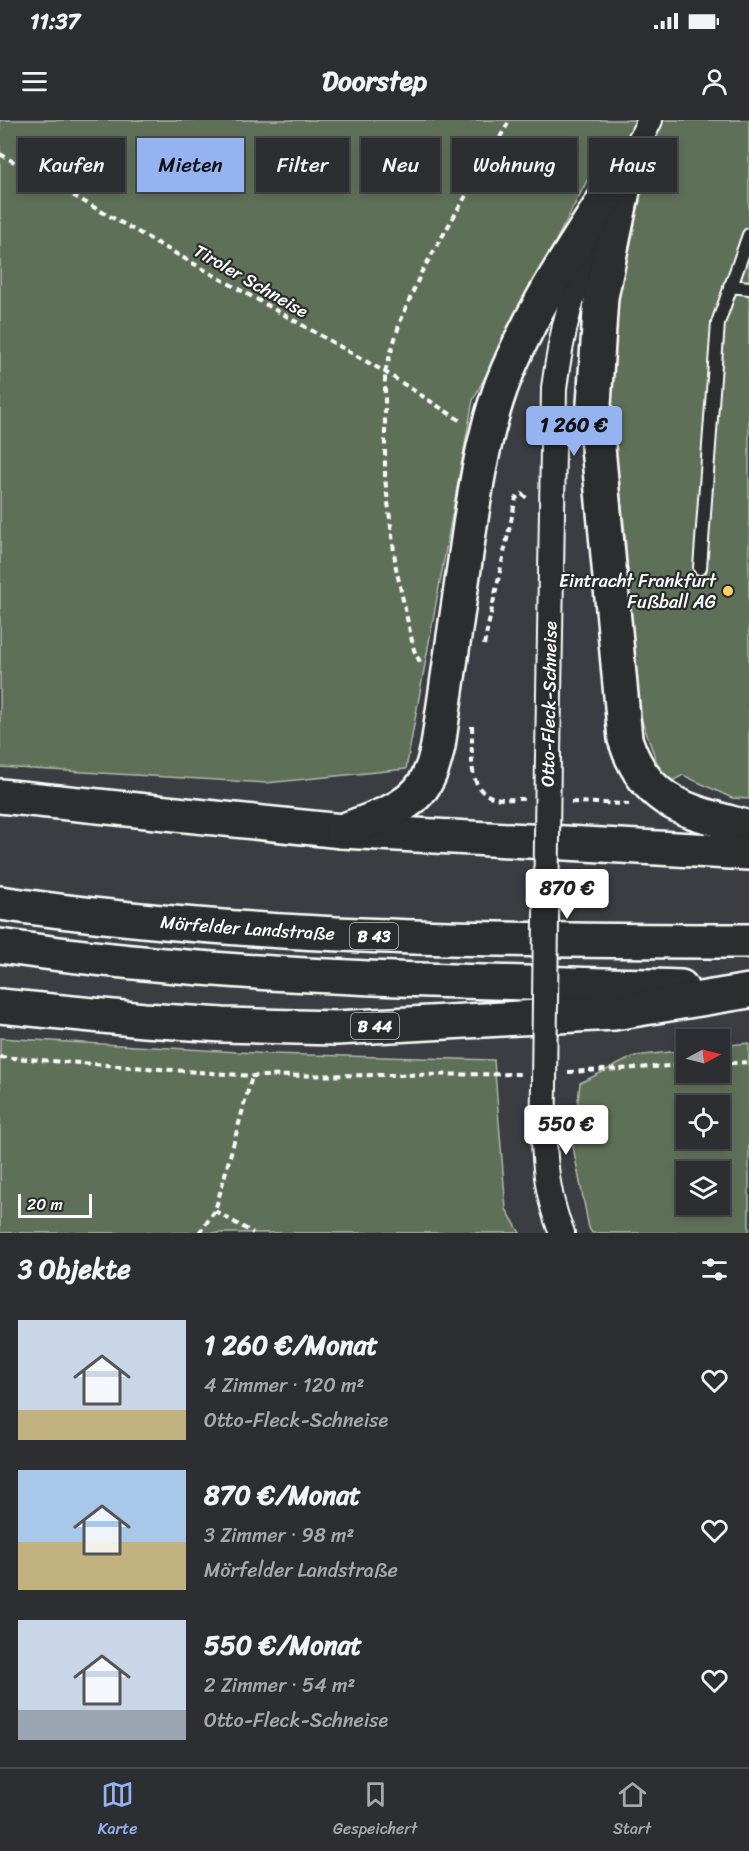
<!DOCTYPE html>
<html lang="de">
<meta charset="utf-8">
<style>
:root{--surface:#2d2e32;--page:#393a3e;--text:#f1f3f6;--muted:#a7a8ac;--line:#484a4d;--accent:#95b2f1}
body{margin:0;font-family:Sriracha,sans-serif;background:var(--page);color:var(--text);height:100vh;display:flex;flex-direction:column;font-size:22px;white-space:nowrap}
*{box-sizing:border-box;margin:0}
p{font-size:20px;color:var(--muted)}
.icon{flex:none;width:33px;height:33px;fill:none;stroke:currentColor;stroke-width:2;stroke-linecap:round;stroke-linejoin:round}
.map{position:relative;height:1113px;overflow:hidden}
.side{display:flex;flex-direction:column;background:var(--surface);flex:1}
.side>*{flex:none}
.guide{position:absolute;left:18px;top:18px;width:714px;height:54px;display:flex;gap:12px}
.needle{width:39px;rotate:83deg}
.tools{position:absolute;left:676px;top:909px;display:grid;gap:12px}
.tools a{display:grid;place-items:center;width:54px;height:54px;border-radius:0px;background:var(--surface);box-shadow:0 3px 9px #0003,0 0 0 2px var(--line);font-size:30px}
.scale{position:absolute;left:18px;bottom:15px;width:74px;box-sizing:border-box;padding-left:6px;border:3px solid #fff;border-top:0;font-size:16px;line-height:21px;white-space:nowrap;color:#fff;-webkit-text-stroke:4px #2a2d2e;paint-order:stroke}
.price{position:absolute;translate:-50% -51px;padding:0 14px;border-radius:6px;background:#fff;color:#222;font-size:20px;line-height:39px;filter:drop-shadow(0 2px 3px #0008)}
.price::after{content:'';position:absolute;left:50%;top:36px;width:18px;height:14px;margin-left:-9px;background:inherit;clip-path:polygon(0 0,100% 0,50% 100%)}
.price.on{background:var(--accent);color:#111}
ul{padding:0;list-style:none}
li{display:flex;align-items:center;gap:18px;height:150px;padding:0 18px}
li span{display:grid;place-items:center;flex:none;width:168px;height:120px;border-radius:0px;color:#555}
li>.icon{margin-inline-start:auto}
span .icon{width:72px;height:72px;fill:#fffc;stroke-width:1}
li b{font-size:26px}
h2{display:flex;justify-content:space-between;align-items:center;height:72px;padding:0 18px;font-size:26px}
.pill{padding:0 21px;border-radius:0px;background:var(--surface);box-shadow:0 3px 9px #0003,0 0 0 2px var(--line);font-size:21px;line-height:54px}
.pill.on{background:var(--accent);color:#111}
.status{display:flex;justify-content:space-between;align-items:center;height:42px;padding:0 30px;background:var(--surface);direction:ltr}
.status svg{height:16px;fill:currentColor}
header{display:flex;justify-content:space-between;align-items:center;height:78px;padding:0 18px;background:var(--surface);font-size:27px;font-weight:700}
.dock{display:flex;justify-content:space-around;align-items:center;height:84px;border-top:2px solid var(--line);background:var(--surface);font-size:16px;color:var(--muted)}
.dock a{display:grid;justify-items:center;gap:3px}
.dock .on{color:var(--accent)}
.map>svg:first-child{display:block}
</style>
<div class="status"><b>11:37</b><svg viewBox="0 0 49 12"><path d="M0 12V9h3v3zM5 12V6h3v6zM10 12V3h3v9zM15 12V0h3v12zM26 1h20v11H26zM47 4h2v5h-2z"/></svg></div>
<header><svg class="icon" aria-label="menu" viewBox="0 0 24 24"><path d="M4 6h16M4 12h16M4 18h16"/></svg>Doorstep<svg class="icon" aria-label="person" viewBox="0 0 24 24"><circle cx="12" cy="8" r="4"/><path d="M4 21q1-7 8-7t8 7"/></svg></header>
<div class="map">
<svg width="749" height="1113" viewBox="0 0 749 1113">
<rect width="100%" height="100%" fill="#3c3d43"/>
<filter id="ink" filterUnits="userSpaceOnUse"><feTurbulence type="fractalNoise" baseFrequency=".0167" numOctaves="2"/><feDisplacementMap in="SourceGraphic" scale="12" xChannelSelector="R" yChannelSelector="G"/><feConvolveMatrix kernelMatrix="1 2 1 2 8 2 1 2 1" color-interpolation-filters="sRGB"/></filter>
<g filter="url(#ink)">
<path fill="#5e7059" stroke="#aeb8ac" stroke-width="1.5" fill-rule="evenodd" d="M 0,0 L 749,0 L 749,679 L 732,678 L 683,655 L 665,665 L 637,587 L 625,413 L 606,249 L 615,161 L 640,81 L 589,57 L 473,280 L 406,649 L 266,663 L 0,647 Z
M 0,918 L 271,934 L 494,940 L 506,1089 L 520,1113 L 0,1113 Z
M 749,923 L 749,1113 L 592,1113 L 589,1108 L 573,1027 L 580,963 L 635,936 L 687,930 L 687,952 L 720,952 L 720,926 ZM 687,986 L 720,986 L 720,1018 L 687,1018 ZM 687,1052 L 720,1052 L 720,1084 L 687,1084 Z"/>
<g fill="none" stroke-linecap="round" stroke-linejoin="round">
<defs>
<path id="lane" d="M 730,166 L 749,168
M 700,448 L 718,203 L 749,115"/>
<path id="street" d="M 623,55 L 650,0
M 548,636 L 554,268 C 562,210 572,168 596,114
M 544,964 C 543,1014 542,1066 562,1113"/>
<g id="highway">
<path d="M 625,61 L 601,177 L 594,284 L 625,619 C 646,686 689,691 749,708"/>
<path d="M 0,676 L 342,711 L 749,733"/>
<path d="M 342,711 C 374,698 416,689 430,653 C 434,645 436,635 438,626 C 447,564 456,503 465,441 C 473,383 481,323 501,267 C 532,186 582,114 629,42"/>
<path id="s1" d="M 0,783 C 248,819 499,821 749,821"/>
<path d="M 0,826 C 225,859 453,861 681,867"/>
<path d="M 0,886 L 144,900 L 223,905 L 336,908 L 614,893 L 749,871"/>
</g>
</defs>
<use href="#lane" stroke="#fff" stroke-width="16"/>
<use href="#street" stroke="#fff" stroke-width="28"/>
<use href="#highway" stroke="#fff" stroke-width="38"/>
<path stroke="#fff" stroke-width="4" stroke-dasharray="6 4.5" stroke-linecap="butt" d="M 0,34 L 385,252 L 461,301
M 484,525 L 516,378 L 522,374 L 529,380
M 420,542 L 414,530 L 396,448 L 385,358 L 385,252 L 400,202 L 421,153 L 510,0
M 472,606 C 473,632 465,672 496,678 C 505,680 516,679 525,679
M 571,682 L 629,684
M 0,937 L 252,956 L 521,954
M 720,944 L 749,942
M 568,952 L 687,945
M 215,1091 L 253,1113
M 199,1113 L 215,1091 L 252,956"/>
<use href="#lane" stroke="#2a2d2e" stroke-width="12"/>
<use href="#street" stroke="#2a2d2e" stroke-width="24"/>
<use href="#highway" stroke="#2a2d2e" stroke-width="33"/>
<defs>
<path id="street-bridge" d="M 544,964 L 548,636"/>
</defs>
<use href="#street-bridge" stroke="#fff" stroke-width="28" stroke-linecap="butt"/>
<use href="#street-bridge" stroke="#2a2d2e" stroke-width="24"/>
</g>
</g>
<circle fill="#ffd166" stroke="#2a2d2e" stroke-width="2" cx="728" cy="471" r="6"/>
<g text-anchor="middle" stroke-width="4.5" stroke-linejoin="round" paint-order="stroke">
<g fill="#2a2d2e" stroke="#bfc0c0" stroke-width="1.5">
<rect x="350" y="803" width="48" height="26" rx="4.5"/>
<rect x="351" y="893" width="48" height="26" rx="4.5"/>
</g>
<g font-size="16" font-weight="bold" fill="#fff">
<text x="374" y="822">B 43</text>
<text x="375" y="912">B 44</text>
</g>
<g font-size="18" fill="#fff" stroke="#2a2d2e">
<text transform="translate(251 161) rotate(30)" y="6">Tiroler Schneise</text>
<text transform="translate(549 584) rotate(-89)" y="6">Otto-Fleck-Schneise</text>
<text dy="6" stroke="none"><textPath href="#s1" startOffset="249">Mörfelder Landstraße</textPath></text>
</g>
<g font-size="18" fill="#fff" stroke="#2a2d2e" text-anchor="end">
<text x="716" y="467">Eintracht Frankfurt<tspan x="716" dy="21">Fußball AG</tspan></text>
</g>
</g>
</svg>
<div class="tools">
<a><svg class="needle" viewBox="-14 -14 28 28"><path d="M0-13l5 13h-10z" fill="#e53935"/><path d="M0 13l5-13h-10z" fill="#a7a8ac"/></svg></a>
<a><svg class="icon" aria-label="locate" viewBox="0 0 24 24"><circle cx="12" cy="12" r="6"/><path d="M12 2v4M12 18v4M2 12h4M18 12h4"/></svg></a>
<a><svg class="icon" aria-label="layers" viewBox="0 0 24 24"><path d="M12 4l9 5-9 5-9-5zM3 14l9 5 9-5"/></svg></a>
</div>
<div class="scale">20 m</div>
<b class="price on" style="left:574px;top:337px">1 260 €</b>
<b class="price" style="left:567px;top:800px">870 €</b>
<b class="price" style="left:566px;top:1036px">550 €</b>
<div class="guide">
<a class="pill">Kaufen</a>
<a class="pill on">Mieten</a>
<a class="pill">Filter</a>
<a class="pill">Neu</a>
<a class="pill">Wohnung</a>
<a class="pill">Haus</a>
</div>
</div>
<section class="side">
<h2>3 Objekte<svg class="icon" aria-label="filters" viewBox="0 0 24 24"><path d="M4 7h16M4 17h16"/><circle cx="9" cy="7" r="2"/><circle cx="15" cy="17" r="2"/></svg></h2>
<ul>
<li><span style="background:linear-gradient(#c9d6e8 75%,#c2b280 0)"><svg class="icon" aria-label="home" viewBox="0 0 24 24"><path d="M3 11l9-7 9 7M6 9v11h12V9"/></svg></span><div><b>1 260 €/Monat</b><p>4 Zimmer · 120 m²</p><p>Otto-Fleck-Schneise</p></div><svg class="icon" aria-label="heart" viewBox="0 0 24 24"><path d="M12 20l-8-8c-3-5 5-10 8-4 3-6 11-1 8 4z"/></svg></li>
<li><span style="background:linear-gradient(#a9c7e8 60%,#c2b280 0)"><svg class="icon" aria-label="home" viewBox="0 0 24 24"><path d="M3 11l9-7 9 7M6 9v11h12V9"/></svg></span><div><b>870 €/Monat</b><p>3 Zimmer · 98 m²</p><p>Mörfelder Landstraße</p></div><svg class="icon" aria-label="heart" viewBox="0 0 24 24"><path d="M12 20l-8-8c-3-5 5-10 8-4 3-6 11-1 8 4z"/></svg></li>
<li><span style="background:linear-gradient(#c9d6e8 75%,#9aa5b1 0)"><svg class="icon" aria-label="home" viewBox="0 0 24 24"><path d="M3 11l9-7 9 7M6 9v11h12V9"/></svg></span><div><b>550 €/Monat</b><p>2 Zimmer · 54 m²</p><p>Otto-Fleck-Schneise</p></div><svg class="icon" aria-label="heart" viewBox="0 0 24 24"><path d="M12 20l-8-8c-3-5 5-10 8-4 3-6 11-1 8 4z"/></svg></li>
</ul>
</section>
<nav class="dock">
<a class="on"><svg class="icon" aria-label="map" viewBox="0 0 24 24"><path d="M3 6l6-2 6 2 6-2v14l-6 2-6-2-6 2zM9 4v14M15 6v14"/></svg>Karte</a>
<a><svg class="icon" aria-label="saved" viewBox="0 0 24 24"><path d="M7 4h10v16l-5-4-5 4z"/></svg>Gespeichert</a>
<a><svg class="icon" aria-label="home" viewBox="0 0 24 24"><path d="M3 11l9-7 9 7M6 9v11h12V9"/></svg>Start</a>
</nav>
